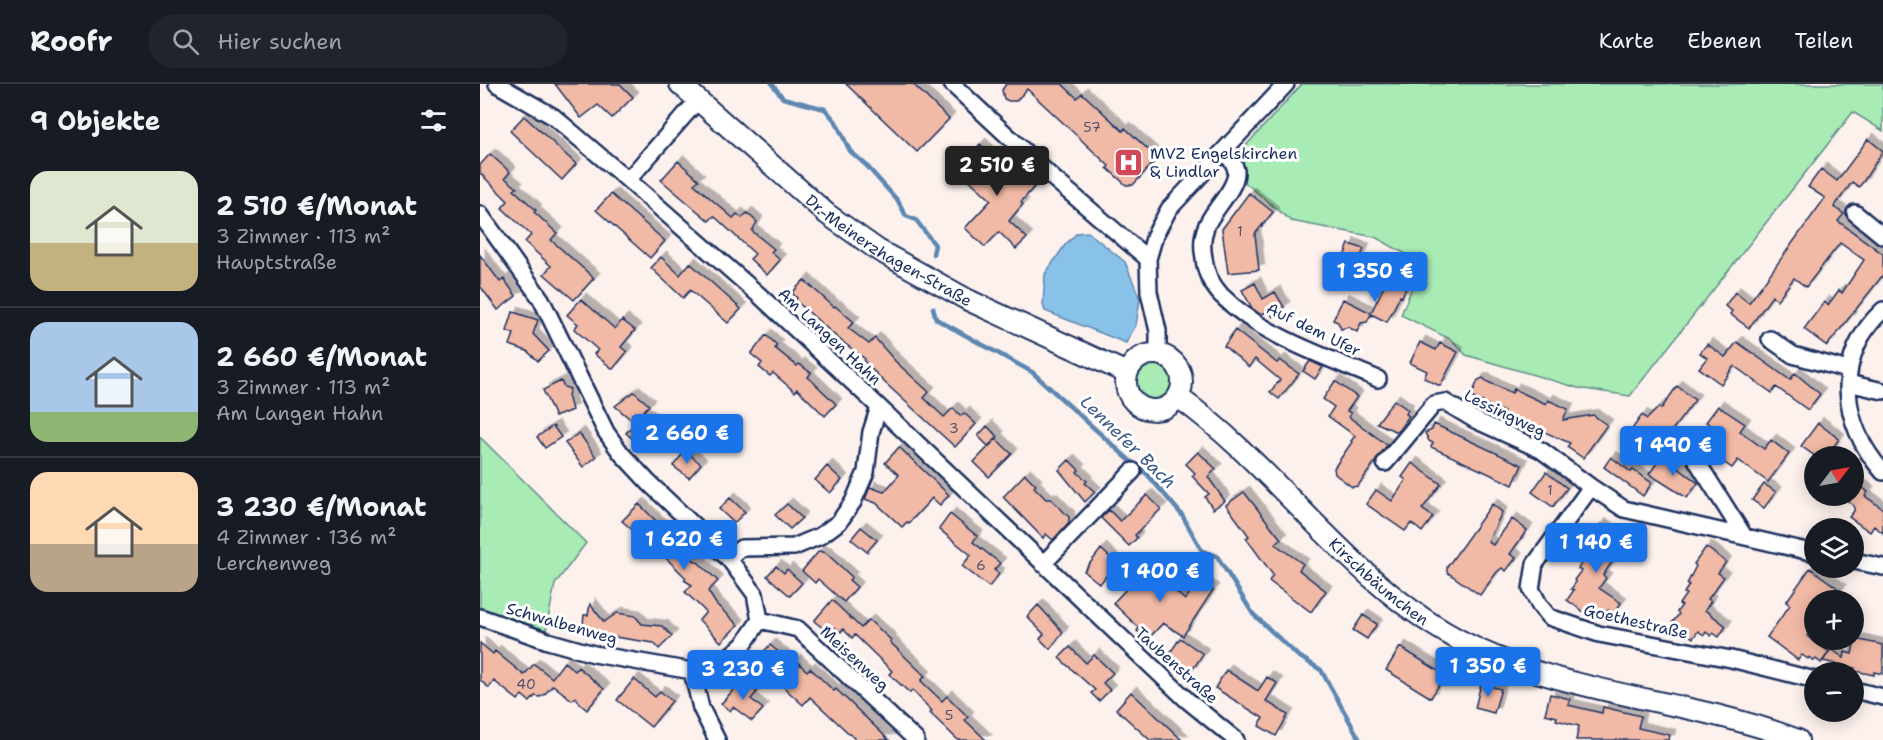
<!DOCTYPE html>
<html lang="de">
<meta charset="utf-8">
<style>
:root{--surface:#171b24;--page:#20242c;--text:#f1f3f6;--muted:#9ea1a6;--line:#363941;--accent:#1a73e8}
body{margin:0;font-family:"Shantell Sans",sans-serif;background:var(--page);color:var(--text);height:100vh;display:flex;flex-direction:column;font-size:22px;white-space:nowrap}
*{box-sizing:border-box;margin:0}
p{font-size:20px;color:var(--muted)}
.icon{flex:none;width:33px;height:33px;fill:none;stroke:currentColor;stroke-width:2;stroke-linecap:round;stroke-linejoin:round}
.map{position:relative;flex:1;overflow:hidden}
.details{display:flex;flex-direction:column;background:var(--surface);width:480px}
.details>*{flex:none}
.needle{width:39px;rotate:58deg}
.buttons{position:absolute;left:1324px;top:362px;display:grid;gap:12px}
.buttons a{display:grid;place-items:center;width:60px;height:60px;border-radius:50%;background:var(--surface);box-shadow:0 3px 15px #0003;font-size:30px}
.price{position:absolute;translate:-50% -51px;padding:0 14px;border-radius:6px;background:var(--accent);color:#fff;font-size:20px;line-height:39px;filter:drop-shadow(0 2px 3px #0008)}
.price::after{content:'';position:absolute;left:50%;top:36px;width:18px;height:14px;margin-left:-9px;background:inherit;clip-path:polygon(0 0,100% 0,50% 100%)}
.price.active{background:#222;color:#fff}
ul{padding:0;list-style:none}
li{display:flex;align-items:center;gap:18px;height:150px;padding:0 30px}
li+li{border-top:2px solid var(--line)}
li span{display:grid;place-items:center;flex:none;width:168px;height:120px;border-radius:18px;color:#555}
li>.icon{margin-inline-start:auto}
span .icon{width:72px;height:72px;fill:#fffc;stroke-width:1}
li b{font-size:26px}
h2{display:flex;justify-content:space-between;align-items:center;height:72px;padding:0 30px;font-size:26px}
header{display:flex;align-items:center;gap:36px;box-sizing:border-box;height:84px;padding:0 30px;background:var(--surface);border-bottom:2px solid var(--line)}
header strong{font-size:28px}
nav{display:flex;gap:33px;margin-inline-start:auto;font-size:21px}
.search{width:420px;height:54px;background:var(--page);display:flex;align-items:center;gap:15px;box-sizing:border-box;padding:0 21px;border-radius:33px;color:var(--muted);font-size:22px}
main{display:flex;flex:1;min-height:0}
.map>svg:first-child{display:block}
</style>
<header>
<strong>Roofr</strong>
<div class="search"><svg class="icon" aria-label="search" viewBox="0 0 24 24"><circle cx="10" cy="10" r="6"/><path d="M15 15l6 6"/></svg>Hier suchen</div>
<nav><a>Karte</a><a>Ebenen</a><a>Teilen</a></nav>
</header>
<main>
<section class="details">
<h2>9 Objekte<svg class="icon" aria-label="filters" viewBox="0 0 24 24"><path d="M4 7h16M4 17h16"/><circle cx="9" cy="7" r="2"/><circle cx="15" cy="17" r="2"/></svg></h2>
<ul>
<li><span style="background:linear-gradient(#dfe7d0 60%,#c2b280 0)"><svg class="icon" aria-label="home" viewBox="0 0 24 24"><path d="M3 11l9-7 9 7M6 9v11h12V9"/></svg></span><div><b>2 510 €/Monat</b><p>3 Zimmer · 113 m²</p><p>Hauptstraße</p></div></li>
<li><span style="background:linear-gradient(#a9c7e8 75%,#8fb573 0)"><svg class="icon" aria-label="home" viewBox="0 0 24 24"><path d="M3 11l9-7 9 7M6 9v11h12V9"/></svg></span><div><b>2 660 €/Monat</b><p>3 Zimmer · 113 m²</p><p>Am Langen Hahn</p></div></li>
<li><span style="background:linear-gradient(#ffd9b3 60%,#b9a48a 0)"><svg class="icon" aria-label="home" viewBox="0 0 24 24"><path d="M3 11l9-7 9 7M6 9v11h12V9"/></svg></span><div><b>3 230 €/Monat</b><p>4 Zimmer · 136 m²</p><p>Lerchenweg</p></div></li>
</ul>
</section>
<div class="map">
<svg width="1403" height="656" viewBox="0 0 1403 656">
<defs>
<filter id="shadow"><feDropShadow dx="5.5" dy="-5.5" stdDeviation="0" flood-color="#0004"/></filter>
</defs>
<rect width="100%" height="100%" fill="#fcf1ed"/>
<filter id="ink" filterUnits="userSpaceOnUse"><feTurbulence type="fractalNoise" baseFrequency=".0167" numOctaves="2"/><feDisplacementMap in="SourceGraphic" scale="12" xChannelSelector="R" yChannelSelector="G"/><feConvolveMatrix kernelMatrix="1 2 1 2 8 2 1 2 1" color-interpolation-filters="sRGB"/></filter>
<g filter="url(#ink)">
<path fill="#a8ebb5" stroke="#628d8a" stroke-width="1.5" d="M 822,0 L 1403,0 L 1403,47 L 1373,28 L 1150,312 L 1098,304 L 986,271 L 972,256 L 921,231 L 942,179 L 895,153 L 811,137 L 762,96 L 761,67 Z
M657 298a18 18 0 1 1 36 0a18 18 0 1 1-36 0Z
M 0,353 L 106,459 L 75,500 L 66,546 L 0,524 Z"/>
<path fill="#89c2e8" stroke="#5d87b1" stroke-width="1.5" d="M 608,148 L 645,178 L 660,215 L 656,241 L 646,259 L 565,227 L 563,221 L 565,190 L 585,161 L 597,149 Z"/>
<g fill="none" stroke-linecap="round" stroke-linejoin="round">
<path stroke="#5d87b1" stroke-width="4.5" d="M 292,0 L 303,14 L 345,25 L 356,38 L 370,67 L 386,81 L 418,117 L 426,132 L 436,136 L 455,161 L 453,170
M 453,224 L 456,235 L 552,288 L 647,374 L 667,390 L 702,431 L 722,467 L 737,472 L 773,530 L 817,571 L 841,586 L 880,656"/>
</g>
<path fill="#f1baa6" stroke="#1b2f5e" stroke-width="1.5" filter="url(#shadow)" d="M 75,0 L 140,0 L 153,13 L 132,34 L 118,21 L 101,34 Z
M 366,0 L 433,0 L 469,35 L 437,68 Z
M 526,0 L 582,0 L 597,14 L 602,9 L 643,47 L 645,44 L 674,71 L 674,78 L 653,101 L 646,101 L 627,84 L 629,82 L 547,5 L 536,17 L 529,17 L 524,15 L 522,6 Z
M 44,32 L 96,80 L 82,96 L 30,47 Z
M 1388,55 L 1403,67 L 1383,98 L 1379,103 L 1372,98 L 1354,123 L 1364,130 L 1358,137 L 1403,170 L 1403,191 L 1347,262 L 1324,245 L 1344,218 L 1348,221 L 1359,206 L 1362,209 L 1384,176 L 1360,159 L 1326,203 L 1314,194 L 1297,216 L 1292,212 L 1269,244 L 1250,230 L 1252,227 L 1245,222 L 1255,208 L 1269,219 L 1345,114 L 1328,103 L 1341,85 L 1357,97 Z
M 500,60 L 512,71 L 515,68 L 554,103 L 541,118 L 543,120 L 529,137 L 547,154 L 536,165 L 519,148 L 505,163 L 485,144 L 511,116 L 487,94 L 492,88 L 483,80 Z
M 10,70 L 30,88 L 25,94 L 37,104 L 34,106 L 56,126 L 54,128 L 77,149 L 71,156 L 114,194 L 94,216 L 64,190 L 71,182 L 45,158 L 51,151 L 22,124 L 28,117 L 0,89 L 0,81 Z
M 198,77 L 219,96 L 214,100 L 253,134 L 257,130 L 262,134 L 267,129 L 277,138 L 272,147 L 294,165 L 291,168 L 300,176 L 287,191 L 270,175 L 275,170 L 234,132 L 229,137 L 181,96 Z
M 769,109 L 793,128 L 775,150 L 779,186 L 748,189 L 742,145 Z
M 131,110 L 185,157 L 170,174 L 116,126 Z
M 869,160 L 884,165 L 873,191 L 859,185 Z
M 0,171 L 20,198 L 24,195 L 36,212 L 18,226 L 0,202 Z
M 181,173 L 200,191 L 210,179 L 261,225 L 248,239 L 210,206 L 203,214 L 171,184 Z
M 913,183 L 931,191 L 922,213 L 920,212 L 907,238 L 891,230 L 887,238 L 881,239 L 877,248 L 868,243 L 861,245 L 858,238 L 853,236 L 863,215 L 891,229 Z
M 324,196 L 354,223 L 355,222 L 374,238 L 368,244 L 389,260 L 395,254 L 416,278 L 449,308 L 444,314 L 464,333 L 473,324 L 481,332 L 484,329 L 496,340 L 475,363 L 403,297 L 384,277 L 385,275 L 359,255 L 315,216 L 317,214 L 312,209 Z
M 775,199 L 783,215 L 795,208 L 804,223 L 793,233 L 789,226 L 781,231 L 772,224 L 762,206 Z
M 101,215 L 135,245 L 142,236 L 155,246 L 141,263 L 147,268 L 133,285 L 114,270 L 118,266 L 94,245 L 98,240 L 87,231 Z
M 33,228 L 58,236 L 53,250 L 69,267 L 58,277 L 47,267 L 30,261 L 34,250 L 27,247 Z
M 755,246 L 797,279 L 800,276 L 819,290 L 799,315 L 790,308 L 800,296 L 775,275 L 769,283 L 744,262 Z
M 286,251 L 297,261 L 295,264 L 317,282 L 319,280 L 331,289 L 328,293 L 356,320 L 345,332 L 317,305 L 315,308 L 293,289 L 290,292 L 279,283 L 282,279 L 271,270 Z
M 940,258 L 956,266 L 960,259 L 978,268 L 960,302 L 944,294 L 947,287 L 930,279 Z
M 1257,258 L 1310,296 L 1315,289 L 1340,310 L 1328,326 L 1296,303 L 1292,309 L 1254,282 L 1241,300 L 1219,284 L 1227,274 L 1220,269 L 1227,260 L 1245,273 Z
M 830,277 L 843,283 L 835,295 L 823,287 Z
M 1003,294 L 1008,298 L 1032,309 L 1034,305 L 1066,320 L 1068,316 L 1088,325 L 1083,336 L 1113,331 L 1127,341 L 1103,374 L 1087,363 L 1090,359 L 1023,330 L 1024,328 L 991,313 L 998,296 Z
M 81,297 L 84,303 L 90,305 L 88,311 L 92,326 L 75,333 L 63,306 Z
M 855,297 L 877,313 L 867,327 L 871,329 L 869,333 L 907,361 L 878,402 L 872,403 L 855,390 L 854,384 L 872,358 L 871,357 L 875,352 L 848,332 L 854,323 L 843,315 Z
M 1197,302 L 1215,316 L 1174,370 L 1159,360 L 1162,356 L 1150,348 L 1162,331 L 1167,335 L 1179,323 L 1181,325 Z
M 154,308 L 169,321 L 163,328 L 183,345 L 165,366 L 146,349 L 155,339 L 135,322 Z
M 914,316 L 928,326 L 926,330 L 929,332 L 917,348 L 897,339 Z
M 1238,322 L 1265,340 L 1260,347 L 1284,365 L 1291,356 L 1309,370 L 1288,398 L 1258,376 L 1252,384 L 1226,366 L 1234,355 L 1236,345 L 1226,338 Z
M 1338,339 L 1359,355 L 1347,372 L 1335,372 L 1321,362 Z
M 954,340 L 1042,381 L 1033,401 L 951,363 L 953,359 L 949,357 L 945,349 L 952,346 Z
M 73,342 L 81,353 L 65,364 L 57,353 Z
M 507,342 L 518,353 L 508,362 L 498,352 Z
M 99,349 L 116,373 L 103,383 L 85,359 Z
M 516,355 L 532,370 L 509,393 L 494,378 Z
M 419,363 L 469,411 L 460,421 L 452,414 L 429,439 L 427,438 L 422,443 L 396,419 L 385,415 L 390,403 L 404,408 L 419,391 L 405,379 Z
M 205,367 L 221,380 L 209,394 L 193,382 Z
M 718,368 L 736,385 L 728,393 L 745,417 L 733,425 L 725,413 L 729,410 L 712,392 L 715,389 L 706,380 Z
M 1182,372 L 1218,399 L 1207,414 L 1169,390 Z
M 1131,373 L 1151,388 L 1153,386 L 1172,399 L 1163,412 L 1124,383 Z
M 589,376 L 599,386 L 597,388 L 607,397 L 605,399 L 615,408 L 605,418 L 579,386 Z
M 932,379 L 961,400 L 942,425 L 953,433 L 942,448 L 931,439 L 925,447 L 886,420 L 896,406 L 912,417 L 926,396 L 922,393 Z
M 347,382 L 362,396 L 350,409 L 335,396 Z
M 1066,388 L 1087,404 L 1073,423 L 1052,408 Z
M 545,390 L 556,401 L 554,403 L 566,415 L 571,415 L 589,433 L 589,438 L 573,456 L 566,450 L 563,454 L 523,413 Z
M 1374,397 L 1388,408 L 1385,412 L 1403,425 L 1403,449 L 1394,442 L 1390,448 L 1369,433 L 1374,427 L 1374,422 L 1360,411 L 1374,411 Z
M 1284,400 L 1296,408 L 1284,424 L 1272,416 Z
M 764,408 L 801,455 L 795,460 L 823,480 L 819,486 L 846,507 L 831,528 L 789,497 L 793,491 L 766,454 L 769,452 L 746,421 Z
M 667,411 L 681,425 L 655,451 L 657,454 L 649,462 L 621,434 L 629,426 L 640,437 Z
M 250,414 L 265,428 L 254,439 L 239,425 Z
M 159,420 L 205,466 L 202,469 L 219,479 L 238,497 L 228,507 L 236,520 L 258,541 L 241,558 L 219,536 L 226,528 L 205,508 L 212,501 L 204,496 L 206,494 L 177,465 L 171,455 L 168,459 L 142,437 Z
M 307,420 L 322,434 L 310,445 L 295,431 Z
M 1012,420 L 1022,428 L 1008,458 L 1013,461 L 1032,435 L 1047,446 L 1030,470 L 1036,474 L 1026,487 L 1022,484 L 1017,488 L 1000,511 L 967,488 L 967,483 Z
M 470,430 L 497,452 L 493,458 L 520,479 L 514,486 L 519,490 L 509,503 L 482,482 L 491,471 L 459,445 Z
M 1121,440 L 1141,455 L 1133,466 L 1138,470 L 1123,491 L 1126,494 L 1119,504 L 1141,519 L 1133,530 L 1128,526 L 1126,529 L 1121,525 L 1119,527 L 1113,524 L 1108,531 L 1087,516 L 1094,506 L 1091,505 L 1096,498 L 1094,496 L 1101,487 L 1098,485 L 1108,467 L 1106,465 L 1111,459 L 1109,457 Z
M 381,443 L 397,456 L 387,468 L 371,455 Z
M 1226,463 L 1246,478 L 1238,489 L 1244,493 L 1228,515 L 1231,517 L 1225,526 L 1246,542 L 1239,553 L 1233,549 L 1231,552 L 1226,548 L 1224,551 L 1218,547 L 1213,554 L 1192,539 L 1199,530 L 1197,528 L 1202,521 L 1199,520 L 1206,510 L 1204,509 L 1209,501 L 1207,500 L 1216,482 L 1214,480 Z
M 621,465 L 636,479 L 620,500 L 604,487 Z
M 339,467 L 346,469 L 372,493 L 369,496 L 377,503 L 364,518 L 338,495 L 335,499 L 322,487 Z
M 672,478 L 689,495 L 686,499 L 705,516 L 719,496 L 733,506 L 703,552 L 683,539 L 667,556 L 657,547 L 659,544 L 633,519 Z
M 296,482 L 304,489 L 307,485 L 322,499 L 310,512 L 287,492 Z
M 1330,484 L 1360,506 L 1353,516 L 1335,516 L 1335,540 L 1327,552 L 1349,568 L 1341,579 L 1336,575 L 1334,577 L 1329,573 L 1328,575 L 1322,571 L 1318,576 L 1287,553 L 1310,521 L 1306,518 Z
M 352,516 L 381,544 L 389,536 L 411,556 L 410,558 L 445,592 L 441,597 L 462,617 L 467,612 L 488,633 L 485,636 L 506,656 L 478,656 L 450,629 L 452,627 L 432,606 L 430,609 L 409,590 L 412,587 L 375,551 L 372,554 L 363,545 L 361,548 L 354,543 L 349,549 L 334,537 Z
M 110,520 L 124,538 L 137,529 L 155,532 L 162,540 L 182,542 L 192,552 L 179,565 L 174,559 L 102,548 L 104,531 L 108,531 Z
M 558,521 L 583,548 L 570,565 L 560,555 L 564,550 L 547,533 Z
M 883,531 L 897,540 L 887,555 L 873,546 Z
M 700,554 L 723,570 L 711,588 L 688,572 Z
M 1375,555 L 1403,561 L 1403,590 L 1394,588 L 1394,591 L 1375,587 L 1375,584 L 1343,577 L 1351,565 L 1364,574 L 1365,568 L 1372,570 Z
M 0,559 L 13,570 L 15,567 L 44,591 L 54,580 L 72,594 L 84,578 L 95,587 L 98,583 L 124,605 L 107,626 L 100,620 L 96,613 L 92,616 L 73,601 L 64,611 L 60,613 L 55,612 L 50,618 L 42,611 L 38,616 L 14,597 L 9,604 L 0,596 Z
M 290,561 L 312,579 L 315,576 L 327,587 L 330,584 L 354,607 L 356,605 L 409,656 L 376,656 L 330,613 L 323,621 L 275,577 Z
M 590,563 L 606,579 L 614,571 L 633,589 L 623,599 L 630,606 L 619,617 L 611,609 L 615,606 L 579,574 Z
M 920,563 L 965,591 L 951,614 L 906,586 Z
M 746,586 L 778,607 L 787,593 L 797,599 L 786,617 L 808,631 L 796,652 L 779,642 L 783,634 L 735,604 Z
M 154,595 L 175,613 L 180,607 L 192,617 L 171,643 L 137,616 Z
M 262,596 L 277,608 L 271,615 L 283,625 L 272,637 L 253,623 L 250,627 L 241,620 Z
M 1001,600 L 1021,605 L 1014,629 L 995,624 Z
M 651,608 L 702,656 L 670,656 L 636,625 Z
M 1070,610 L 1090,615 L 1088,621 L 1122,629 L 1123,623 L 1161,632 L 1158,644 L 1190,651 L 1189,656 L 1096,656 L 1099,642 L 1076,636 L 1077,633 L 1065,630 Z"/>
<g fill="none" stroke-linecap="round" stroke-linejoin="round">
<defs>
<path id="minor" d="M 17,0 L 74,33 L 148,96 L 279,211 L 399,323 L 707,616 L 756,656
M 472,0 L 574,95 L 668,175
M 744,68 C 749,73 755,79 756,87 C 757,105 732,126 726,143 C 722,153 722,164 724,174 C 725,188 732,201 741,211 C 783,253 845,272 898,295
M 148,96 L 218,16
M 1375,129 L 1403,152
M 0,130 L 61,215 L 126,348 L 141,369 L 169,399 L 249,475 L 275,510 L 280,536 L 263,561 L 242,578 L 212,587 L 114,570 L 68,557 L 0,533
M 1403,226 C 1353,272 1360,340 1403,388
M 1290,255 L 1313,271 L 1368,286
M 678,270 L 678,247 L 669,208 L 668,175 L 675,151 L 689,125 L 806,0
M 1368,299 L 1403,307
M 1206,360 L 1264,452
M 905,379 L 954,320 L 965,318 L 995,336 L 1061,366 L 1111,403
M 1335,469 L 1144,425 L 1111,403 L 1055,480 L 1051,505 L 1060,522 L 1069,533 L 1119,550 L 1251,575 L 1335,596
M 249,475 L 261,464 L 314,463 L 340,452 L 359,438 L 373,418 L 386,388 L 391,348 L 399,323
M 1374,477 L 1403,483
M 563,480 L 653,387
M 280,536 L 318,545 L 436,656
M 212,587 L 221,624 L 237,656
M 1374,606 L 1403,613"/>
<g id="major">
<path id="s1" d="M 200,0 L 347,130 L 398,166 L 488,216 L 647,289"/>
<circle cx="674" cy="298" r="28"/>
<path id="s2" d="M 698,313 C 801,386 873,504 987,560 C 1090,612 1211,615 1318,656"/>
</g>
</defs>
<use href="#minor" stroke="#1b2f5e" stroke-width="20"/>
<use href="#major" stroke="#1b2f5e" stroke-width="24"/>
<use href="#minor" stroke="#fff" stroke-width="15"/>
<use href="#major" stroke="#fff" stroke-width="20"/>
</g>
</g>
<defs>
<symbol id="hospital-square" viewBox="-11 -11 22 22"><rect x="-9" y="-9" width="18" height="18" rx="4" fill="#d1495b" stroke="#fff"/><path d="M-5-5h3v3.5h4V-5h3V5h-3V1.5h-4V5h-3Z" fill="#fff"/></symbol>
</defs>
<g fill-rule="evenodd">
<use href="#hospital-square" x="632" y="62" width="33" height="33"/>
</g>
<g text-anchor="middle" stroke-width="6" stroke-linejoin="round" paint-order="stroke">
<g font-size="14" fill="#505270">
<text x="612" y="48">57</text>
<text x="760" y="152">1</text>
<text x="474" y="349">3</text>
<text x="1070" y="411">1</text>
<text x="501" y="486">6</text>
<text x="46" y="605">40</text>
<text x="469" y="636">5</text>
</g>
<g font-size="16" fill="#1b2f5e" stroke="#fff" text-anchor="start">
<text x="670" y="75">MVZ Engelskirchen<tspan x="670" dy="18">&amp; Lindlar</tspan></text>
</g>
<g font-size="16" fill="#1b2f5e" stroke="#fff">
<text dy="6" stroke="none"><textPath href="#s1" startOffset="268">Dr.-Meinerzhagen-Straße</textPath></text>
<text transform="translate(834 245) rotate(26)" y="6">Auf dem Ufer</text>
<text transform="translate(350 252) rotate(43)" y="6">Am Langen Hahn</text>
<text transform="translate(1025 329) rotate(26)" y="6">Lessingweg</text>
<text dy="6" stroke="none"><textPath href="#s2" startOffset="273">Kirschbäumchen</textPath></text>
<text transform="translate(1156 537) rotate(13)" y="6">Goethestraße</text>
<text transform="translate(82 539) rotate(16)" y="6">Schwalbenweg</text>
<text transform="translate(375 574) rotate(43)" y="6">Meisenweg</text>
<text transform="translate(697 581) rotate(42)" y="6">Taubenstraße</text>
</g>
<g font-size="18" font-style="italic" fill="#3c5b87" stroke="#fff">
<text transform="translate(648 358) rotate(44)" y="6">Lennefer Bach</text>
</g>
</g>
</svg>
<div class="buttons">
<a><svg class="needle" viewBox="-14 -14 28 28"><path d="M0-13l5 13h-10z" fill="#e53935"/><path d="M0 13l5-13h-10z" fill="#9ea1a6"/></svg></a>
<a><svg class="icon" aria-label="layers" viewBox="0 0 24 24"><path d="M12 4l9 5-9 5-9-5zM3 14l9 5 9-5"/></svg></a>
<a>+</a>
<a>−</a>
</div>
<b class="price active" style="left:517px;top:113px">2 510 €</b>
<b class="price" style="left:895px;top:219px">1 350 €</b>
<b class="price" style="left:207px;top:381px">2 660 €</b>
<b class="price" style="left:1193px;top:393px">1 490 €</b>
<b class="price" style="left:204px;top:487px">1 620 €</b>
<b class="price" style="left:1116px;top:490px">1 140 €</b>
<b class="price" style="left:680px;top:519px">1 400 €</b>
<b class="price" style="left:1008px;top:614px">1 350 €</b>
<b class="price" style="left:263px;top:617px">3 230 €</b>
</div>
</main>
